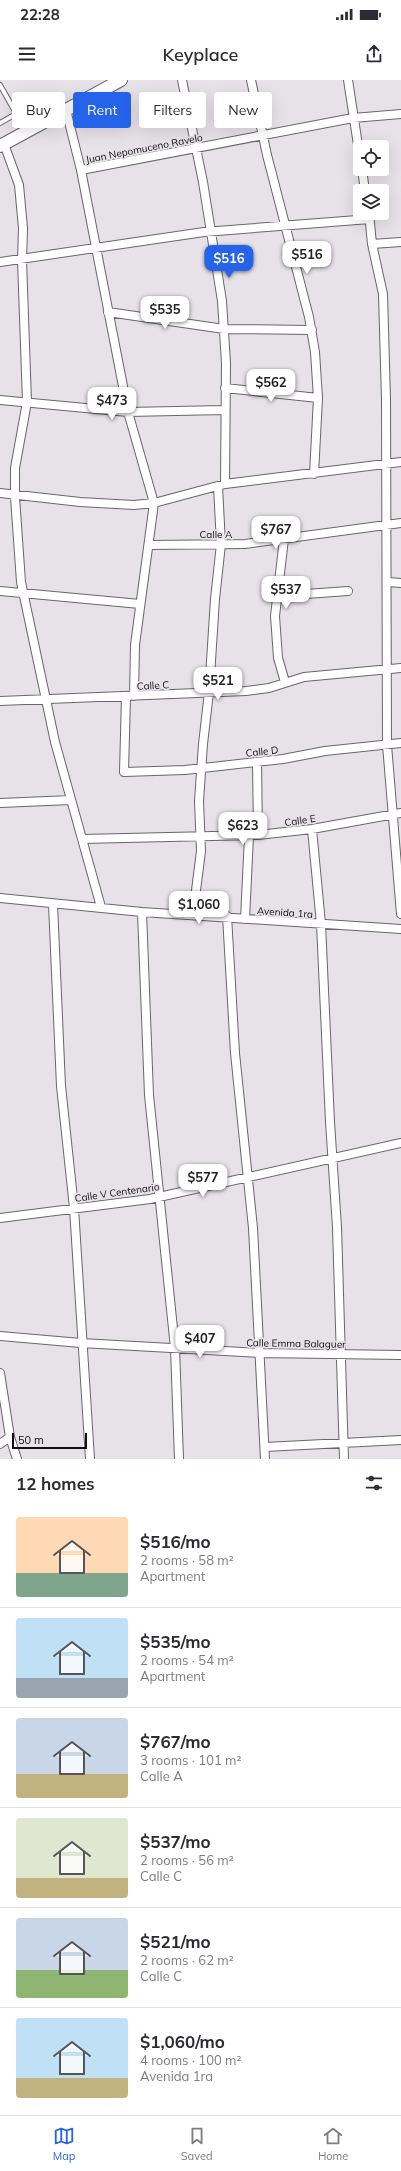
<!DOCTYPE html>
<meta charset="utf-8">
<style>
:root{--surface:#fff;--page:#f2f2f3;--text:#2b2b33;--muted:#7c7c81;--line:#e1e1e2;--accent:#2563eb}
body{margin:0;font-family:Mulish,sans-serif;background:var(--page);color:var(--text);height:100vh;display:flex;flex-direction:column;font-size:15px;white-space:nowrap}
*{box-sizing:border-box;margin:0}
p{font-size:13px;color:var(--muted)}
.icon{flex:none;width:22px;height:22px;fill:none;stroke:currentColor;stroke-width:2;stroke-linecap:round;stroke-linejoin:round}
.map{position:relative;height:1379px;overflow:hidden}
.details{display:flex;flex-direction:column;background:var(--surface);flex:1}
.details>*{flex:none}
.top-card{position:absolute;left:12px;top:12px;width:377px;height:36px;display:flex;gap:8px}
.tools{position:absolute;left:353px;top:60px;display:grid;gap:8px}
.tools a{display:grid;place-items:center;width:36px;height:36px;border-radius:4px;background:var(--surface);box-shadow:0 4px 16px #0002;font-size:20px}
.scale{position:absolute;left:12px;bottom:10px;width:75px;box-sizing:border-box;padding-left:4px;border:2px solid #100e10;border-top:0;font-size:11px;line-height:14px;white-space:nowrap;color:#100e10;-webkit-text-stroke:3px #e6e2e8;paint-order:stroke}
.price{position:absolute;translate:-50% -34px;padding:0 9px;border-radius:8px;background:#fff;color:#222;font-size:13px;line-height:26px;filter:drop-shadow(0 1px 2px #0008)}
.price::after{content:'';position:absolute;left:50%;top:24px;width:12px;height:9px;margin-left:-6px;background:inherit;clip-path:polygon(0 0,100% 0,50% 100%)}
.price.selected{background:var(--accent);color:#fff}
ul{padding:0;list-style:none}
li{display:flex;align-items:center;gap:12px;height:100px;padding:0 16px}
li+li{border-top:1px solid var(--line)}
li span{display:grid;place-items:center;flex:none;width:112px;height:80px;border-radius:4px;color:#555}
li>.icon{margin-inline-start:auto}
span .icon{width:48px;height:48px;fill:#fffc;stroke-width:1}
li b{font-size:17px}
h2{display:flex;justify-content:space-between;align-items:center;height:48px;padding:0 16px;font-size:17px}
.pill{padding:0 14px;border-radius:4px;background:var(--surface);box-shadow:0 4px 16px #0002;font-size:14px;line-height:36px}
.pill.selected{background:var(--accent);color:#fff}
.status{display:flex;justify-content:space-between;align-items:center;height:28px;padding:0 20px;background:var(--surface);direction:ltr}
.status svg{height:11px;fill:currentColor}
header{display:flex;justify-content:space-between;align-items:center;height:52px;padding:0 16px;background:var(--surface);font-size:18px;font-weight:600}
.tabs{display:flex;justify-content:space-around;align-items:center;height:56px;border-top:1px solid var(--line);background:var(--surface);font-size:11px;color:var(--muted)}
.tabs a{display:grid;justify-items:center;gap:2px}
.tabs .selected{color:var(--accent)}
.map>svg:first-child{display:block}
</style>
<div class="status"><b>22:28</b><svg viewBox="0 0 49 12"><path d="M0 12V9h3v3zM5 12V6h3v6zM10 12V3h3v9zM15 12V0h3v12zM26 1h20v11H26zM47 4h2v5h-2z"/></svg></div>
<header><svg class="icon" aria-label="menu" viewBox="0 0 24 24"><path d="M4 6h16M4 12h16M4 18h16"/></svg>Keyplace<svg class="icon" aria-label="share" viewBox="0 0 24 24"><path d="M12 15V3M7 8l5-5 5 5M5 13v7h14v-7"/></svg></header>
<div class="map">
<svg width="401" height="1379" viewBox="0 0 401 1379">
<rect width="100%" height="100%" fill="#e6e2e8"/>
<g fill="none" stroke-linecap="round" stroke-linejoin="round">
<defs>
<path id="lane" d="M 0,5 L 26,51
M 0,43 L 16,34"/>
<path id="street" d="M 182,0 L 203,102 L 222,221 L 226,283 L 225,404
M 251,0 L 267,75 L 309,237 L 315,272 L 318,318 L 314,394
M 348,0 L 360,78
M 66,30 L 81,90 L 128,332 L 154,423 L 135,565 L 134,616
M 4,64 L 19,105 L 23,148 L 22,180 L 27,322 L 15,388 L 15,417 L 21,502 L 55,662 L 101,827
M 362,89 L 365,111
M 81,90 L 353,38 L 401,34
M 369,133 L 372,164 L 383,214 L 386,320 L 387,665 L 401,834
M 372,164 L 401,162
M 0,182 L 204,152 L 370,139
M 108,232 L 224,249 L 312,250
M 225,308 L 318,318
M 0,320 L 128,332 L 224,330
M 0,413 L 80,422 L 134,425 L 154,423 L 225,404 L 401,382
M 284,459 L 275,536 L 278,578 L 285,602
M 149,465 L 245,464 L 401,443
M 388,502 L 401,503
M 0,511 L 140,524
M 278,516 L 348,511
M 126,617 L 124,692 L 185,690 L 283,679 L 325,671 L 401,663
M 0,621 L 246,611 L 269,608 L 304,597 L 401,588
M 257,682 L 258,755
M 0,723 L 71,720
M 312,749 L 321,844 L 330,1042 L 337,1147 L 344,1379
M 82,759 L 258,755 L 312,749 L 401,733
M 0,818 L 142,832 L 401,849
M 53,824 L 61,1006 L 74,1128 L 90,1379
M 142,832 L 149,1015 L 175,1268 L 179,1379
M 193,834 L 201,771 L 199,721 L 203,664 L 209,612 L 215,519 L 221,464 L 218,406
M 227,836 L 235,973 L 253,1148 L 265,1379
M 245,839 L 249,756
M 0,1138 L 150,1119 L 401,1063
M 0,1256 L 81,1263 L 260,1273 L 401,1275
M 0,1293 L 10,1357 L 17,1379
M 0,1364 L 10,1357
M 265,1367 L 401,1360"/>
<path id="secondary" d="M 0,66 L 121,0"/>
</defs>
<use href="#lane" stroke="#69666b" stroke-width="6"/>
<use href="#street" stroke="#69666b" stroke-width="10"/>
<use href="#secondary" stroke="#69666b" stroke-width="14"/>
<use href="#lane" stroke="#fff" stroke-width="4"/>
<use href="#street" stroke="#fff" stroke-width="8"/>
<use href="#secondary" stroke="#fff" stroke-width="12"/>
</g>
<g text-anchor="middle" stroke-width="3.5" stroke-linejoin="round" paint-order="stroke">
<g font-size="10" fill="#100e10" stroke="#e6e2e8">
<text transform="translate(144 68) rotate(-11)" y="4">Juan Nepomuceno Ravelo</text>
<text x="216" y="458">Calle A</text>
<text transform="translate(153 605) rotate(-3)" y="4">Calle C</text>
<text transform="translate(262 671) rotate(-6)" y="4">Calle D</text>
<text transform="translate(300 740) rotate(-8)" y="4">Calle E</text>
<text transform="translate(285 832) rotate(4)" y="4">Avenida 1ra</text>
<text transform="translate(117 1112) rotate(-8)" y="4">Calle V Centenario</text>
<text transform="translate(296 1263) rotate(1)" y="4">Calle Emma Balaguer</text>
</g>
</g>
</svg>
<div class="tools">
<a><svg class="icon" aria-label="locate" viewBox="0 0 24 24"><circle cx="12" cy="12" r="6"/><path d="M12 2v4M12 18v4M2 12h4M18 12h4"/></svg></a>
<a><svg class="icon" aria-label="layers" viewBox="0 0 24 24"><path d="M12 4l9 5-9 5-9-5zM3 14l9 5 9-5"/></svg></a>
</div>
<div class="scale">50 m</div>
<b class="price" style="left:307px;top:195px">$516</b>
<b class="price selected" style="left:229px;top:199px">$516</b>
<b class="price" style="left:165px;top:250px">$535</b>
<b class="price" style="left:271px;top:323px">$562</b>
<b class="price" style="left:112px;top:341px">$473</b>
<b class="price" style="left:276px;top:470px">$767</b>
<b class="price" style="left:286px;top:530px">$537</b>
<b class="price" style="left:218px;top:621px">$521</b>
<b class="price" style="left:243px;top:766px">$623</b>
<b class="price" style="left:199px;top:845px">$1,060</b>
<b class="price" style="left:203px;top:1118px">$577</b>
<b class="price" style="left:200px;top:1279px">$407</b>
<div class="top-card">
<a class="pill">Buy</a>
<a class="pill selected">Rent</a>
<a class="pill">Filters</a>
<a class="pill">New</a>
</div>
</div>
<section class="details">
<h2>12 homes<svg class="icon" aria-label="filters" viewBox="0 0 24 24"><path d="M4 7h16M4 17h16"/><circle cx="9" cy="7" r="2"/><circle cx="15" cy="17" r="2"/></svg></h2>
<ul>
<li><span style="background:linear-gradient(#ffd9b3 70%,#7fa58c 0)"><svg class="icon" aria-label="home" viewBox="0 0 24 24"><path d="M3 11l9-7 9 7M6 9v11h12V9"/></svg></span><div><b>$516/mo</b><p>2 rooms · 58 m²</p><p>Apartment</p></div></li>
<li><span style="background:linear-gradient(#bfe0f5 75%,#9aa5b1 0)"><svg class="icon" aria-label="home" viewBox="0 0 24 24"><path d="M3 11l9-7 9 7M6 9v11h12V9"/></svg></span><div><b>$535/mo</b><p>2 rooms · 54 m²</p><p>Apartment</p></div></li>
<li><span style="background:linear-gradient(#c9d6e8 70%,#c2b280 0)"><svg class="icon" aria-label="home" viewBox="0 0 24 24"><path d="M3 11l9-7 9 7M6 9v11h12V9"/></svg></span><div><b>$767/mo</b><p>3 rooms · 101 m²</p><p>Calle A</p></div></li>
<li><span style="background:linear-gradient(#dfe7d0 75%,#c2b280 0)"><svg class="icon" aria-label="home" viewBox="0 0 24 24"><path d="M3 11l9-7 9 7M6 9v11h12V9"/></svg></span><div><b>$537/mo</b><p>2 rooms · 56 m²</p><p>Calle C</p></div></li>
<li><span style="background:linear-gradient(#c9d6e8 65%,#8fb573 0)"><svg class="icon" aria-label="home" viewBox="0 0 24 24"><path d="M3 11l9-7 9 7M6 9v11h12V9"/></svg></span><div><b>$521/mo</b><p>2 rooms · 62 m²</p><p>Calle C</p></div></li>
<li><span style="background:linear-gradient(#bfe0f5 75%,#c2b280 0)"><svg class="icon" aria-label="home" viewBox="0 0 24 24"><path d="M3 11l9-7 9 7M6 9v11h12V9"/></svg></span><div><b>$1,060/mo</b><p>4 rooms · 100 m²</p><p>Avenida 1ra</p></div></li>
</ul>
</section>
<nav class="tabs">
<a class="selected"><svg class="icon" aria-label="map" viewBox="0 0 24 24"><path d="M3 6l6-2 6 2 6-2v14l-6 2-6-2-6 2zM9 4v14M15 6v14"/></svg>Map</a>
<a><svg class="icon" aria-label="saved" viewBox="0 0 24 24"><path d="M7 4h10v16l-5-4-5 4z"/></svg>Saved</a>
<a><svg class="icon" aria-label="home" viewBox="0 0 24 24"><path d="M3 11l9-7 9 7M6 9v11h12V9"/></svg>Home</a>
</nav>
